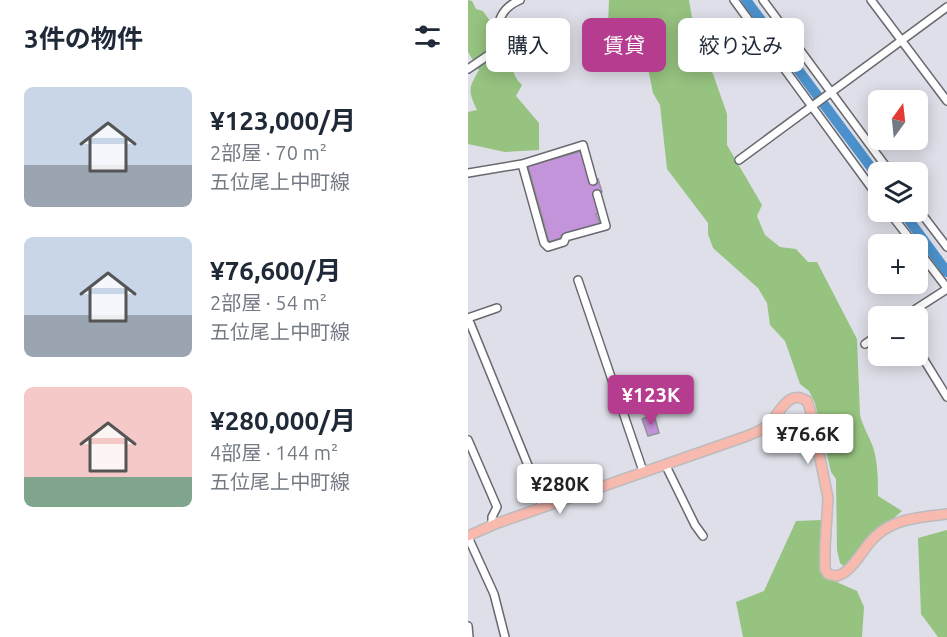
<!DOCTYPE html>
<html lang="ja">
<meta charset="utf-8">
<style>
:root{--surface:#fff;--page:#f2f2f3;--text:#1f2937;--muted:#747a83;--accent:#b53c8f}
body{margin:0;font-family:Ubuntu,"Noto Sans JP",sans-serif;background:var(--page);color:var(--text);height:100vh;display:flex;flex-direction:column;font-size:22px;white-space:nowrap}
*{box-sizing:border-box;margin:0}
p{font-size:20px;color:var(--muted)}
.icon{flex:none;width:33px;height:33px;fill:none;stroke:currentColor;stroke-width:2;stroke-linecap:round;stroke-linejoin:round}
.map{position:relative;flex:1;overflow:hidden}
.sheet{display:flex;flex-direction:column;background:var(--surface);width:468px}
.sheet>*{flex:none}
.banner{position:absolute;left:18px;top:18px;width:370px;height:54px;display:flex;gap:12px}
.needle{width:39px;rotate:15deg}
.controls{position:absolute;left:400px;top:90px;display:grid;gap:12px}
.controls a{display:grid;place-items:center;width:60px;height:60px;border-radius:9px;background:var(--surface);box-shadow:0 3px 15px #0003;font-size:30px}
.price{position:absolute;translate:-50% -51px;padding:0 14px;border-radius:6px;background:#fff;color:#222;font-size:20px;line-height:39px;filter:drop-shadow(0 2px 3px #0008)}
.price::after{content:'';position:absolute;left:50%;top:36px;width:18px;height:14px;margin-left:-9px;background:inherit;clip-path:polygon(0 0,100% 0,50% 100%)}
.price.selected{background:var(--accent);color:#fff}
ul{padding:0;list-style:none}
li{display:flex;align-items:center;gap:18px;height:150px;padding:0 24px}
li span{display:grid;place-items:center;flex:none;width:168px;height:120px;border-radius:9px;color:#555}
li>.icon{margin-inline-start:auto}
span .icon{width:72px;height:72px;fill:#fffc;stroke-width:1}
li b{font-size:26px}
h2{display:flex;justify-content:space-between;align-items:center;height:72px;padding:0 24px;font-size:26px}
.tag{padding:0 21px;border-radius:9px;background:var(--surface);box-shadow:0 3px 15px #0003;font-size:21px;line-height:54px}
.tag.selected{background:var(--accent);color:#fff}
main{display:flex;flex:1;min-height:0}
.map>svg:first-child{display:block}
</style>
<main>
<section class="sheet">
<h2>3件の物件<svg class="icon" aria-label="filters" viewBox="0 0 24 24"><path d="M4 7h16M4 17h16"/><circle cx="9" cy="7" r="2"/><circle cx="15" cy="17" r="2"/></svg></h2>
<ul>
<li><span style="background:linear-gradient(#c9d6e8 65%,#9aa5b1 0)"><svg class="icon" aria-label="home" viewBox="0 0 24 24"><path d="M3 11l9-7 9 7M6 9v11h12V9"/></svg></span><div><b>¥123,000/月</b><p>2部屋 · 70 m²</p><p>五位尾上中町線</p></div></li>
<li><span style="background:linear-gradient(#c9d6e8 65%,#9aa5b1 0)"><svg class="icon" aria-label="home" viewBox="0 0 24 24"><path d="M3 11l9-7 9 7M6 9v11h12V9"/></svg></span><div><b>¥76,600/月</b><p>2部屋 · 54 m²</p><p>五位尾上中町線</p></div></li>
<li><span style="background:linear-gradient(#f6c9c9 75%,#7fa58c 0)"><svg class="icon" aria-label="home" viewBox="0 0 24 24"><path d="M3 11l9-7 9 7M6 9v11h12V9"/></svg></span><div><b>¥280,000/月</b><p>4部屋 · 144 m²</p><p>五位尾上中町線</p></div></li>
</ul>
</section>
<div class="map">
<svg width="479" height="637" viewBox="0 0 479 637">
<rect width="100%" height="100%" fill="#dedfe8"/>
<path fill="#96c380" d="M 0,0 L 4,1 L 8,9 L 15,11 C 20,19 40,43 42,50 C 45,64 42,73 54,85 L 48,96 L 71,123 L 71,150 L 37,152 L 0,144 L 0,112 L 9,110 C 0,90 0,89 11,70 L 0,52 Z
M 141,0 L 221,0 L 229,48 L 245,74 L 259,114 L 259,145 L 294,205 L 289,216 L 297,235 L 312,247 L 328,249 L 340,262 L 349,262 L 389,339 L 392,415 C 395,427 401,436 405,447 C 410,463 410,480 410,496 L 434,511 L 407,534 L 378,568 L 372,563 L 369,550 L 368,479 L 363,472 L 347,403 L 341,391 L 332,384 L 317,341 L 302,325 L 299,303 L 290,288 L 245,248 L 240,234 L 240,223 L 199,169 L 192,105 L 185,93 L 181,73 L 173,53 L 165,43 L 145,34 L 140,25 Z
M 354,520 L 355,576 L 389,591 L 396,607 L 394,637 L 275,637 L 268,602 L 296,591 L 328,521 Z
M 479,530 L 479,637 L 470,637 L 453,614 L 450,538 Z"/>
<g fill="none" stroke-linecap="round" stroke-linejoin="round">
<path stroke="#4c91cb" stroke-width="10" d="M 278,0 L 411,178
M 435,212 L 479,272"/>
</g>
<path fill="#c494da" stroke="#979299" stroke-width="1.5" d="M 114,151 L 123,181 L 130,179 L 134,192 L 127,194 L 132,213 L 128,214 L 132,225 L 93,235 L 93,238 L 81,242 L 60,166 Z
M 186,415 L 191,433 L 180,436 L 174,419 Z"/>
<g fill="none" stroke-linecap="round" stroke-linejoin="round">
<defs>
<path id="minor" d="M 266,0 L 411,198
M 295,0 L 422,172
M 403,0 L 479,101
M 0,69 L 25,52 C 31,30 26,11 52,0
M 271,160 L 479,7
M 54,164 L 76,243 L 80,247 L 96,242 L 98,237 L 138,226 L 129,194
M 0,173 L 54,164 L 115,145 L 125,181
M 450,209 L 479,247
M 421,212 L 446,244
M 450,250 L 479,288
M 110,280 L 175,471
M 437,316 L 479,289
M 0,318 L 66,480 L 75,507
M 0,318 L 29,308
M 397,344 L 411,334
M 450,350 L 479,397
M 0,440 L 29,507 L 24,517 L 24,525
M 197,464 L 227,525 L 235,536
M 0,537 L 26,594 L 37,637
M 0,626 L 1,637"/>
<path id="major" d="M 0,536 L 27,524 L 279,436 C 286,433 295,430 300,425 C 312,414 320,388 339,401 L 342,409 L 360,498 L 357,548 L 357,569 L 360,574 L 369,576 C 386,571 395,547 408,536 C 427,518 454,517 479,514"/>
</defs>
<use href="#minor" stroke="#686970" stroke-width="10"/>
<use href="#major" stroke="#bcbcbd" stroke-width="12"/>
<use href="#minor" stroke="#fff" stroke-width="7"/>
<use href="#major" stroke="#f8b9af" stroke-width="9"/>
</g>
</svg>
<div class="controls">
<a><svg class="needle" viewBox="-14 -14 28 28"><path d="M0-13l5 13h-10z" fill="#e53935"/><path d="M0 13l5-13h-10z" fill="#747a83"/></svg></a>
<a><svg class="icon" aria-label="layers" viewBox="0 0 24 24"><path d="M12 4l9 5-9 5-9-5zM3 14l9 5 9-5"/></svg></a>
<a>+</a>
<a>−</a>
</div>
<b class="price selected" style="left:183px;top:426px">¥123K</b>
<b class="price" style="left:340px;top:465px">¥76.6K</b>
<b class="price" style="left:92px;top:515px">¥280K</b>
<div class="banner">
<a class="tag">購入</a>
<a class="tag selected">賃貸</a>
<a class="tag">絞り込み</a>
</div>
</div>
</main>
